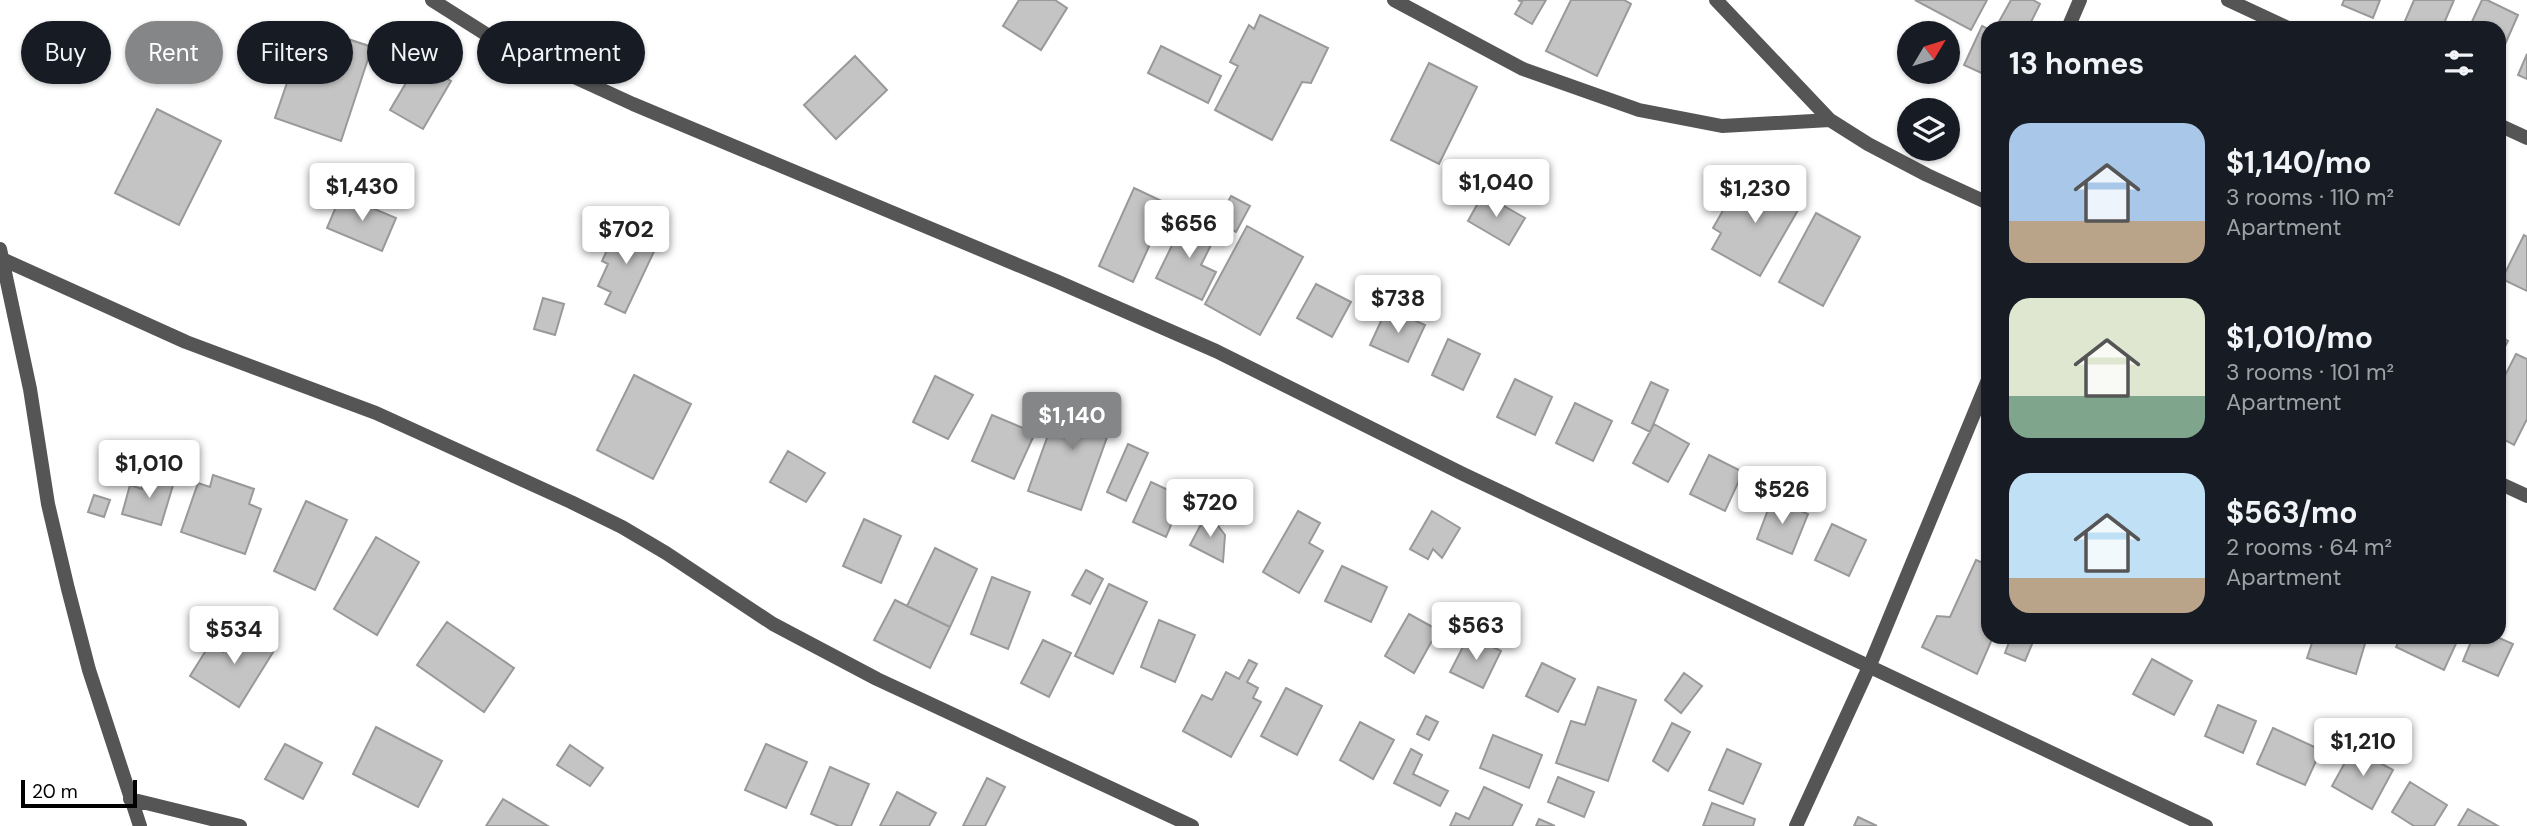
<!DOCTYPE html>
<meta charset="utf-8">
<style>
:root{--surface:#171b24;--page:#242831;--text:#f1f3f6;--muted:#9ea1a6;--accent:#858687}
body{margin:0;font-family:"DM Sans",sans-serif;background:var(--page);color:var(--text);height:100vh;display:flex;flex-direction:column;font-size:26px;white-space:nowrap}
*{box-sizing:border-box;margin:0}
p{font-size:23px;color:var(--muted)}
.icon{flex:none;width:38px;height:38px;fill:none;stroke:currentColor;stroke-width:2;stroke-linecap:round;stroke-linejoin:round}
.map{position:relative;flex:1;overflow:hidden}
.drawer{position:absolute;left:1981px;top:21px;width:525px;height:623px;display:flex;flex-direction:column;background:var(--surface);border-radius:21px;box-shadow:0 2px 5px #0004}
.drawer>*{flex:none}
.banner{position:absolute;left:21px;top:21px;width:665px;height:63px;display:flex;gap:14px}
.needle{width:46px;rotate:52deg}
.tools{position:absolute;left:1897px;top:21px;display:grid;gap:14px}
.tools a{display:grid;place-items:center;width:63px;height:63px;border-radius:50%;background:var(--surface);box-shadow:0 2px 5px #0004;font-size:35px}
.scale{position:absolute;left:21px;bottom:18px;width:116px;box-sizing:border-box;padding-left:7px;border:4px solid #000;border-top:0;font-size:19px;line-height:24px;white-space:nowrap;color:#000;-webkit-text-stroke:5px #fff;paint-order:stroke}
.price{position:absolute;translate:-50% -60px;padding:0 16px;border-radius:7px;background:#fff;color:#222;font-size:23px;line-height:46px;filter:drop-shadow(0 2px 4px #0008)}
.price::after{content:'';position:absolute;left:50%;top:42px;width:21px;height:16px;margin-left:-10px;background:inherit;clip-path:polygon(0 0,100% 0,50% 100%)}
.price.current{background:var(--accent);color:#fff}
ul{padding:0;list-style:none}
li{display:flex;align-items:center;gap:21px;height:175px;padding:0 28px}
li span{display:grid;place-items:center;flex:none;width:196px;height:140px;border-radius:21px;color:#555}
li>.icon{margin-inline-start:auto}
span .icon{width:84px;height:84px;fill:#fffc;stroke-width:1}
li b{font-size:30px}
h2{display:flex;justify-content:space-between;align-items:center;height:84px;padding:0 28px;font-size:30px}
.tag{padding:0 24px;border-radius:32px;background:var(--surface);box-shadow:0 2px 5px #0004;font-size:24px;line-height:63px}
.tag.current{background:var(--accent);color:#fff}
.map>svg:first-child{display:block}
</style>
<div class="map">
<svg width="2527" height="826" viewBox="0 0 2527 826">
<rect width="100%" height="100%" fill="#fff"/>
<path fill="#c4c4c4" stroke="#999" stroke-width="2" d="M 1019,0 L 1055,0 L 1067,8 L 1041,50 L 1003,26 Z
M 1518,0 L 1546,0 L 1532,24 L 1515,14 L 1522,2 Z
M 1571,0 L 1624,0 L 1631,4 L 1597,76 L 1546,51 Z
M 1915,0 L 1987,0 L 1971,30 Z
M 2011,0 L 2033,0 L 2040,4 L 2028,28 L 1996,27 Z
M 2344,0 L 2380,0 L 2373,18 L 2342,5 Z
M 2414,0 L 2454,0 L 2442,28 L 2402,28 Z
M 2482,0 L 2487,0 L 2518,15 L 2499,58 L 2499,28 L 2469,28 Z
M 1260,15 L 1328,48 L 1311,83 L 1302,82 L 1272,140 L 1215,110 L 1238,66 L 1230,62 L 1249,25 L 1254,29 Z
M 1982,26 L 1988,29 L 1988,76 L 1964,65 Z
M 330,33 L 372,47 L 341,141 L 275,118 L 303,36 L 322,43 Z
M 1161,46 L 1221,76 L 1208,103 L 1148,73 Z
M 2527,54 L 2527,79 L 2518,75 Z
M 855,56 L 887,90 L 836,139 L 804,105 Z
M 419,61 L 451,81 L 423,129 L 390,110 Z
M 1429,63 L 1477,87 L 1439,164 L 1391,140 Z
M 157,109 L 221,141 L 179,225 L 115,193 Z
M 1753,175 L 1802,203 L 1760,276 L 1712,249 L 1721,233 L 1713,228 L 1729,200 L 1736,204 Z
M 1134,188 L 1168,204 L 1133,282 L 1099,266 Z
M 1483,194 L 1525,218 L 1509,245 L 1468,221 Z
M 341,195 L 396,218 L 382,251 L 327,228 Z
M 1231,196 L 1250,206 L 1236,232 L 1217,222 Z
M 1816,213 L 1860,237 L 1823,306 L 1779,282 Z
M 1186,217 L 1217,233 L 1201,265 L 1216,272 L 1202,300 L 1156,278 Z
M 619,224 L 658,243 L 625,313 L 605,304 L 611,292 L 598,286 L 608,264 L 602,261 Z
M 1247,226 L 1303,257 L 1260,335 L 1205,304 Z
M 2524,235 L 2527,237 L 2527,291 L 2502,279 Z
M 1316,284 L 1351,302 L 1332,337 L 1297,318 Z
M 543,298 L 564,304 L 555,335 L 534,329 Z
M 1387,308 L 1425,325 L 1408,362 L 1370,345 Z
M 2499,336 L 2508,341 L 2499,358 Z
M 1448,339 L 1480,354 L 1463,390 L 1432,375 Z
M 2516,354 L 2527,359 L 2527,419 L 2514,445 L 2499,437 L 2499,387 Z
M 634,375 L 691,404 L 653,479 L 597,450 Z
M 935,376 L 973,395 L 948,439 L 913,422 Z
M 1515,379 L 1552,397 L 1535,435 L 1497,417 Z
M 1651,382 L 1668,390 L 1650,432 L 1632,423 Z
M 1063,393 L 1116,412 L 1081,510 L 1028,491 Z
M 1575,403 L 1612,421 L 1593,461 L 1556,443 Z
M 992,415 L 1035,433 L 1014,479 L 972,461 Z
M 1654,424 L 1689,444 L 1668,482 L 1633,463 Z
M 1128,444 L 1148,453 L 1126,501 L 1107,492 Z
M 788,451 L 825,473 L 806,502 L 770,482 Z
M 1709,455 L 1743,472 L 1725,511 L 1690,494 Z
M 145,474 L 174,482 L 161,525 L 122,514 L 130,485 L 142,489 Z
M 213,475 L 254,489 L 249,504 L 261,509 L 245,554 L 181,532 L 198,483 L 210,487 Z
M 1151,482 L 1183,497 L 1166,537 L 1133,522 Z
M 94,495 L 110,500 L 104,517 L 88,512 Z
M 1772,499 L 1808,514 L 1792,554 L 1757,539 Z
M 306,501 L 347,520 L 315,590 L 274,571 Z
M 1298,511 L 1320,523 L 1309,543 L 1323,551 L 1299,593 L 1263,572 Z
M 1432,511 L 1460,528 L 1442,558 L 1433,549 L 1428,559 L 1410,549 Z
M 1206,515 L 1212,518 L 1225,535 L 1223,562 L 1190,545 Z
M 864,519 L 901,536 L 881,583 L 843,566 Z
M 1832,524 L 1866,540 L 1849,576 L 1815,560 Z
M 376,537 L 419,562 L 377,635 L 334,609 Z
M 935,548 L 977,569 L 950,627 L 907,606 Z
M 1976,560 L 1988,565 L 1988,637 L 1993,637 L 1977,674 L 1922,647 L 1937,616 L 1950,617 Z
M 1342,566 L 1387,587 L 1371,622 L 1325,601 Z
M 1086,570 L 1103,579 L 1090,604 L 1072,595 Z
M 992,577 L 1030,592 L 1008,649 L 971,634 Z
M 1109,584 L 1147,602 L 1113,674 L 1075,656 Z
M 895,600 L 950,627 L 930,668 L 874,640 Z
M 1409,614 L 1438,630 L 1414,673 L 1385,656 Z
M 1159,620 L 1195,635 L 1175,682 L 1141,667 Z
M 447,622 L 514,668 L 484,712 L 417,665 Z
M 240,626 L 275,649 L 239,707 L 190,676 L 210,644 L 223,652 Z
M 1469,635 L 1501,651 L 1483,688 L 1450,672 Z
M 2011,637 L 2035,637 L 2025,661 L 2005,653 Z
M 2314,637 L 2367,637 L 2356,674 L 2307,658 Z
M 2401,637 L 2459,637 L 2444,670 L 2396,647 Z
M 2473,637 L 2497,637 L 2513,644 L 2498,676 L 2463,661 Z
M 1043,640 L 1071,653 L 1049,697 L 1021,683 Z
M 2152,659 L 2192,681 L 2174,715 L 2133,694 Z
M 1249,660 L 1257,664 L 1247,682 L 1258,688 L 1253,698 L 1261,702 L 1231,757 L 1183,731 L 1202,695 L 1212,700 L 1226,672 L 1239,679 Z
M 1542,663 L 1575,679 L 1558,712 L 1526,696 Z
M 1684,673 L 1702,686 L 1681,713 L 1665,700 Z
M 1598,687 L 1636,700 L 1608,781 L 1556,763 L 1571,721 L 1585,725 Z
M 1286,688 L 1322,706 L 1297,755 L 1261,736 Z
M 2218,705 L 2256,721 L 2243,753 L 2205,736 Z
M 1426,716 L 1438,722 L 1429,740 L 1417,734 Z
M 1360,722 L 1394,740 L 1373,779 L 1340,760 Z
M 1672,723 L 1690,732 L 1668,771 L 1653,761 Z
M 376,727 L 442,761 L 418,807 L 353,774 Z
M 2273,728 L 2321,750 L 2305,785 L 2257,764 Z
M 1493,735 L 1542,755 L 1529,788 L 1480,768 Z
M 285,744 L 322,763 L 303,799 L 265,779 Z
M 766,744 L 807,762 L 786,808 L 745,790 Z
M 570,745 L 603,768 L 590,786 L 557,765 Z
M 2353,748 L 2393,770 L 2372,809 L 2332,786 Z
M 1411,749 L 1422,755 L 1413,774 L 1448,791 L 1440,806 L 1394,783 Z
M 1727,749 L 1761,764 L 1743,804 L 1709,790 Z
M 830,767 L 869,784 L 851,826 L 839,826 L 811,814 Z
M 1558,777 L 1594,792 L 1584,817 L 1548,802 Z
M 987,778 L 1005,787 L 985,826 L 963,826 Z
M 2410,782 L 2447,805 L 2434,826 L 2414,826 L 2392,812 Z
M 1484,787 L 1522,805 L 1512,826 L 1450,826 L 1456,813 L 1469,819 Z
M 897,792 L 936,813 L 929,826 L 880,826 Z
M 503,799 L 548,826 L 486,826 Z
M 1712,803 L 1755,819 L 1753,826 L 1703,826 Z
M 2468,809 L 2498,826 L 2458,826 Z
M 1858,817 L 1877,826 L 1854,826 Z
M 1539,819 L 1555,826 L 1536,826 Z"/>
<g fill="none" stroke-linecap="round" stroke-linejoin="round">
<path stroke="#555" stroke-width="14" d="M 432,0 L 500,43 L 633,104 L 1056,281 L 1216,351 L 1463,474 L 2206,826
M 1394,0 L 1523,69 L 1639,110 L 1722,126 L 1830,120
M 1716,0 L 1830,120 L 1868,144 L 1927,175 L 1988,203
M 2228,0 L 2288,28
M 2068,28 L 2080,0
M 2499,125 L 2527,138
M 0,249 L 30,389 L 48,504 L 68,589 L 89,670 L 140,826
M 2,259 L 186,342 L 376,413 L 571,502 L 622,527 L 666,553 L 773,624 L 877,679 L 1192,826
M 2499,483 L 2527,496
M 130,799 L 240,826
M 1796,826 L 1870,665 L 1988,380"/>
</g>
</svg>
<div class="tools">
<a><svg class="needle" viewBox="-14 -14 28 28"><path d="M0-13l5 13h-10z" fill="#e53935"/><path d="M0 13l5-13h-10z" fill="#9ea1a6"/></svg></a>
<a><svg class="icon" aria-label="layers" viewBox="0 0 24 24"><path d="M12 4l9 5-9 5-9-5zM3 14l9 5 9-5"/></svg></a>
</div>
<div class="scale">20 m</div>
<b class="price" style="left:1496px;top:219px">$1,040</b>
<b class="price" style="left:362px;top:223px">$1,430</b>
<b class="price" style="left:1755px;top:225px">$1,230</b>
<b class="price" style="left:1189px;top:260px">$656</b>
<b class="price" style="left:626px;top:266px">$702</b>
<b class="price" style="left:1398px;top:335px">$738</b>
<b class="price current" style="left:1072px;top:452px">$1,140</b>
<b class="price" style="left:149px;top:500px">$1,010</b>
<b class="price" style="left:1782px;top:526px">$526</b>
<b class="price" style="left:1210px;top:539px">$720</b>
<b class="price" style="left:1476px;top:662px">$563</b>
<b class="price" style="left:234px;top:666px">$534</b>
<b class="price" style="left:2363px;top:778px">$1,210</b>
<div class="banner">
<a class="tag">Buy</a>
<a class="tag current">Rent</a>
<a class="tag">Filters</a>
<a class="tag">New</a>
<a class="tag">Apartment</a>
</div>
<section class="drawer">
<h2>13 homes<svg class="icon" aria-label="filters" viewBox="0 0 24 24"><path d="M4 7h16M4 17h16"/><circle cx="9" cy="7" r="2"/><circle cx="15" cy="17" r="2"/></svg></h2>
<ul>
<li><span style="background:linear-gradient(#a9c7e8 70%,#b9a48a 0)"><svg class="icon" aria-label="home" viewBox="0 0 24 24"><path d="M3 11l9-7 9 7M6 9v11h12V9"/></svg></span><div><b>$1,140/mo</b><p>3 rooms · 110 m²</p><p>Apartment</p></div></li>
<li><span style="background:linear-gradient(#dfe7d0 70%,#7fa58c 0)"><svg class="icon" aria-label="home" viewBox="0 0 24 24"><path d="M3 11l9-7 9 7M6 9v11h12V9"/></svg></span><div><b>$1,010/mo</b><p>3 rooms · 101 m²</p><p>Apartment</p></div></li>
<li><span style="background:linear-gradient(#bfe0f5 75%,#b9a48a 0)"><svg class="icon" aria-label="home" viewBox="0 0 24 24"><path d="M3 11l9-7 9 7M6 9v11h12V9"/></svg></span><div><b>$563/mo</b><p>2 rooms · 64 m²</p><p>Apartment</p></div></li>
</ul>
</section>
</div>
